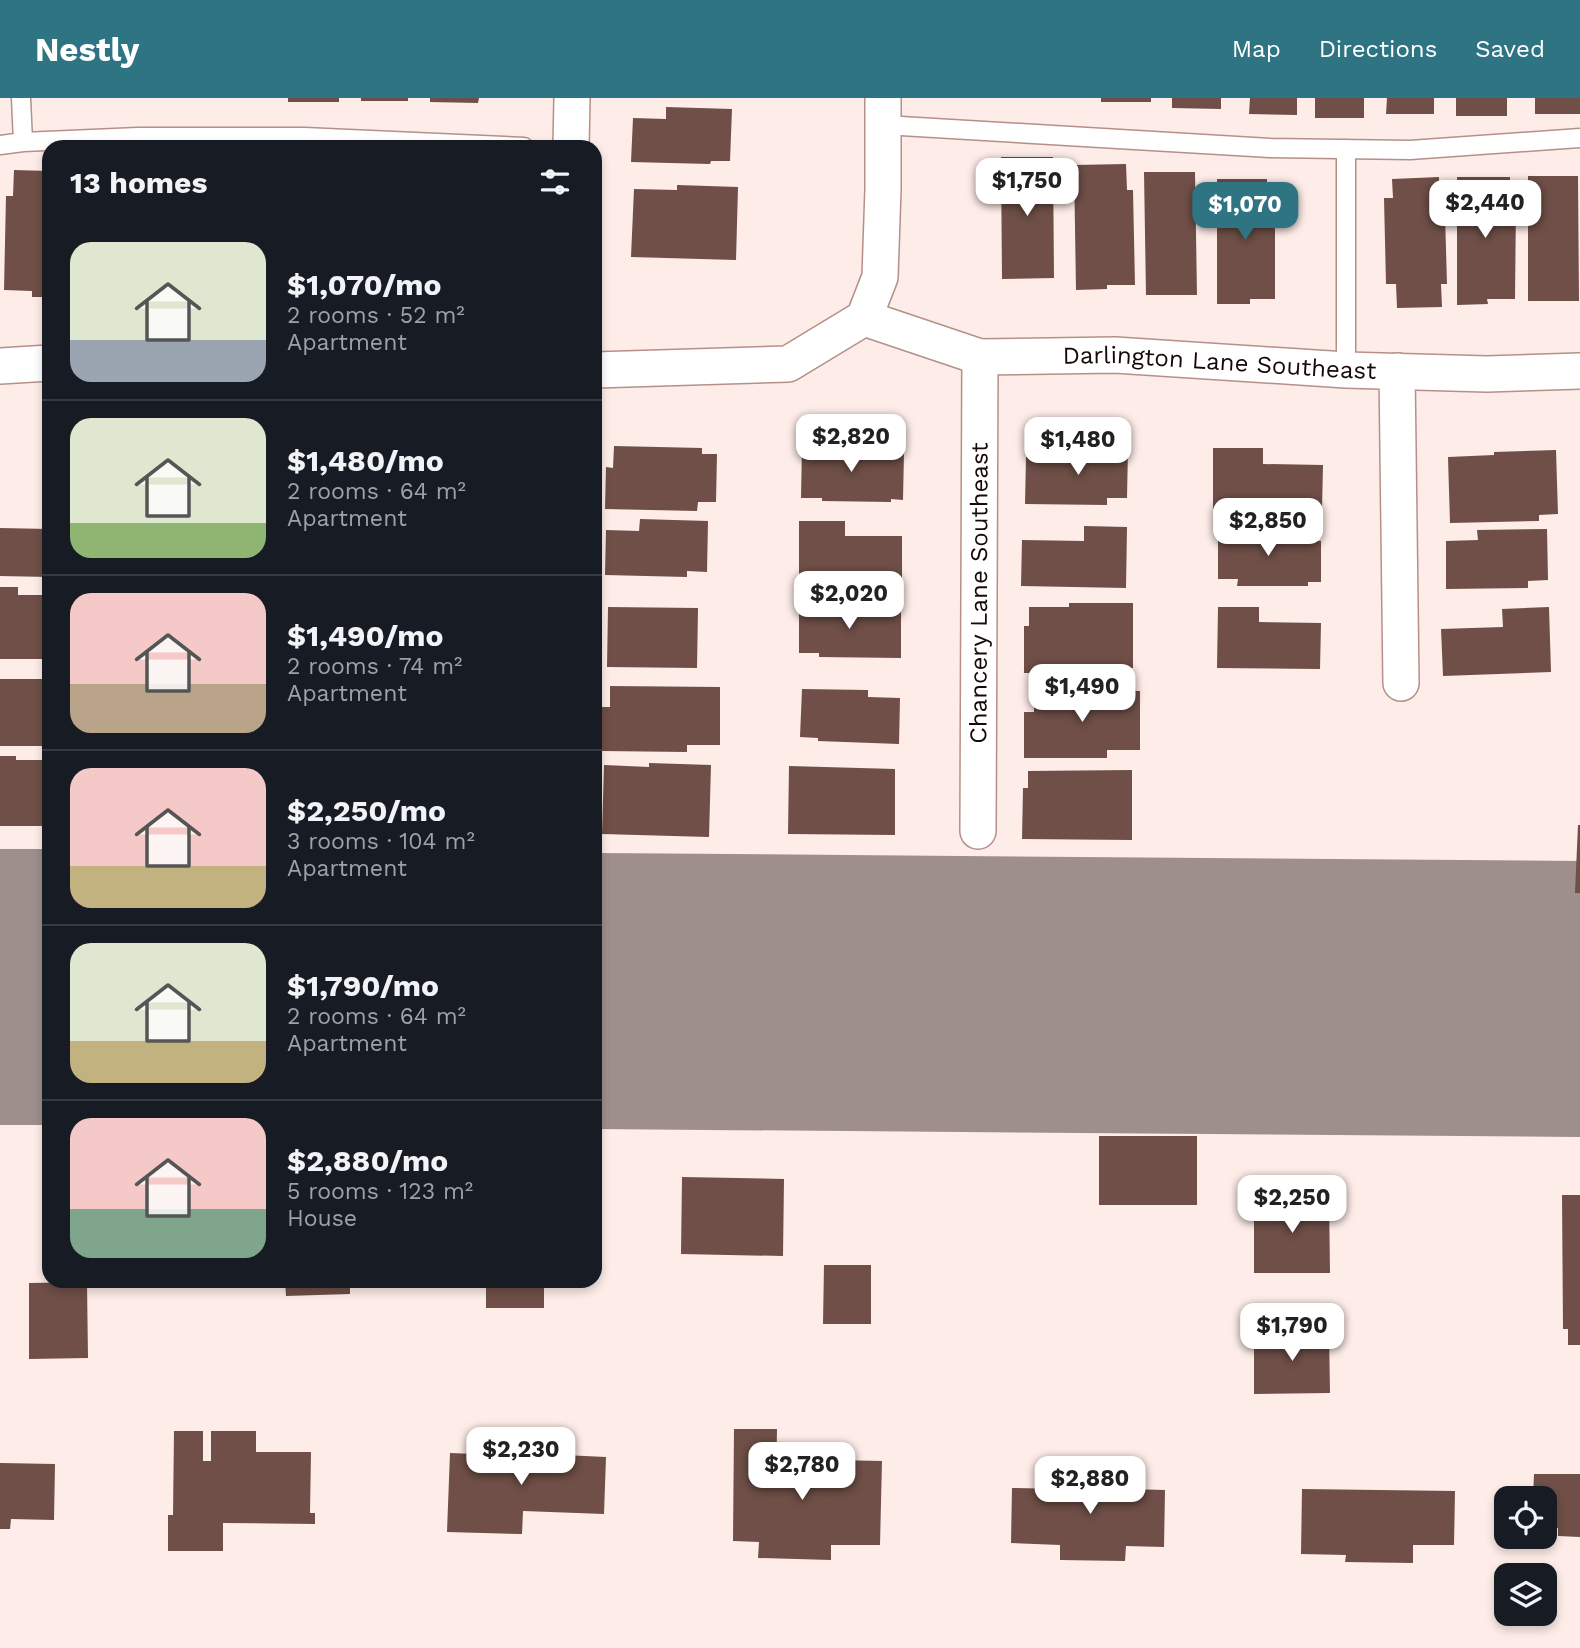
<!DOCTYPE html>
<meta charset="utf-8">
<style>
:root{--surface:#171b24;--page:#242831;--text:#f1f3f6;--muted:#9ea1a6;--line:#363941;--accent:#2f7482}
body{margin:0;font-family:"Work Sans",sans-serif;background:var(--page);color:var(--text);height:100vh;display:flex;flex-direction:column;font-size:26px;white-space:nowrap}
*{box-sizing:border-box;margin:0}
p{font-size:23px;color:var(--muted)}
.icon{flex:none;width:38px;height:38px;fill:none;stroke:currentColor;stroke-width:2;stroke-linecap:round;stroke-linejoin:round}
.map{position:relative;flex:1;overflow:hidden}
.side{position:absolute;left:42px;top:42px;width:560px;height:1148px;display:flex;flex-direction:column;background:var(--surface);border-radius:21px;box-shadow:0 4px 10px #0003}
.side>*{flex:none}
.buttons{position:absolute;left:1494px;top:1388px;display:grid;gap:14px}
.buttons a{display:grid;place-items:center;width:63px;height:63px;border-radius:14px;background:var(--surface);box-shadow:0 4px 10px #0003;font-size:35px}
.price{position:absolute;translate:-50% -60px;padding:0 16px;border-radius:14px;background:#fff;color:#222;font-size:23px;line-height:46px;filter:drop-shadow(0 2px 4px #0008)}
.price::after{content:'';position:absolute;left:50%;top:42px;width:21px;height:16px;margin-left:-10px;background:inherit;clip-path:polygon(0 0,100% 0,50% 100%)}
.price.selected{background:var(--accent);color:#fff}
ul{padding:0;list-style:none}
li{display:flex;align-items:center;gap:21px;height:175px;padding:0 28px}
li+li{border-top:2px solid var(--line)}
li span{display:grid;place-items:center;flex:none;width:196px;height:140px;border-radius:21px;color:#555}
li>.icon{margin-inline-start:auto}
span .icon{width:84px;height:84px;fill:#fffc;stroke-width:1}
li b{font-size:30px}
h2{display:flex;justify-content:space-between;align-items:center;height:84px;padding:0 28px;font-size:30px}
header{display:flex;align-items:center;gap:42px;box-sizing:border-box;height:98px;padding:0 35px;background:var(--accent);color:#fff}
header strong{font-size:33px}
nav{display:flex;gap:38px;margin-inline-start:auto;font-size:24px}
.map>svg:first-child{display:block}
</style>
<header>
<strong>Nestly</strong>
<nav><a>Map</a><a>Directions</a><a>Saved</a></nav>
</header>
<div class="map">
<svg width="1580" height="1550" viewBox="0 0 1580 1550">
<rect width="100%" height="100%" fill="#fdece8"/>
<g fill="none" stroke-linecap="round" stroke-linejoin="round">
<path stroke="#9e8f8c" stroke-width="276" d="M 0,889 L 49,889
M 595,893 L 1580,901"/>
</g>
<path fill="#6f4f47" d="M 288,0 L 339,0 L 339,4 L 288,4 Z
M 361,0 L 408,0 L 408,3 L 361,3 Z
M 430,0 L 479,0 L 478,5 L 430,4 Z
M 1101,0 L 1151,0 L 1151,4 L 1101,4 Z
M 1172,0 L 1221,0 L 1221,11 L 1172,10 Z
M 1250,0 L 1297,0 L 1297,17 L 1249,16 Z
M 1315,0 L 1364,0 L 1364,20 L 1315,20 Z
M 1387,0 L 1434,0 L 1434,16 L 1386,16 Z
M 1456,0 L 1507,0 L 1507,18 L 1456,18 Z
M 1535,0 L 1580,0 L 1580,16 L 1535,16 Z
M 666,9 L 732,11 L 730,63 L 711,63 L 710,66 L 631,64 L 633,20 L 666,21 Z
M 1001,59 L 1053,59 L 1054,180 L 1002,181 Z
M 1126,66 L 1127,92 L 1133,92 L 1135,187 L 1107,187 L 1107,191 L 1076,192 L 1074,67 Z
M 14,72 L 49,73 L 49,199 L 32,199 L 32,193 L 4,192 L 6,98 L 13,98 Z
M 1144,74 L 1195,74 L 1197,197 L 1146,197 Z
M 1528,78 L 1578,78 L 1579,203 L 1528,203 Z
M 1439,79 L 1440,117 L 1445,117 L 1447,186 L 1441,186 L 1442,209 L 1397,210 L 1396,186 L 1386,186 L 1384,100 L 1393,100 L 1392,81 Z
M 1457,79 L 1510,79 L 1510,104 L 1516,104 L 1515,201 L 1487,201 L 1488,206 L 1457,207 Z
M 1217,81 L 1267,81 L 1267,104 L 1275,105 L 1275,201 L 1250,201 L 1250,206 L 1217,206 Z
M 677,87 L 738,89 L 736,162 L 631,159 L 634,91 L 677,92 Z
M 802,346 L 875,348 L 875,354 L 904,354 L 903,402 L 891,401 L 891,404 L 822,403 L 822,400 L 801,400 Z
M 614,348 L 702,350 L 702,356 L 717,356 L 716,404 L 698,404 L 697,413 L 605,411 L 606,369 L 613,370 Z
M 1058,348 L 1128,350 L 1127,400 L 1107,400 L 1107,407 L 1025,406 L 1026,359 L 1058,359 Z
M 1213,350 L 1263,350 L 1263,366 L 1323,367 L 1322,412 L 1213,411 Z
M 1556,352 L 1558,416 L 1539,417 L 1539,423 L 1450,425 L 1448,359 L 1494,357 L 1494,354 Z
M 640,421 L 708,423 L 707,474 L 687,473 L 687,479 L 605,477 L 606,432 L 639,433 Z
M 799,423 L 845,423 L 845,438 L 902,438 L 902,486 L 799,485 Z
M 1084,428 L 1127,429 L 1126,490 L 1021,488 L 1022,442 L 1084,443 Z
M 0,430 L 49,431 L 49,479 L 0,478 Z
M 1218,431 L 1291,432 L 1291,443 L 1321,443 L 1321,484 L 1308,484 L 1308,488 L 1237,488 L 1238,481 L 1218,481 Z
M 1547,431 L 1548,482 L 1528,483 L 1528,490 L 1446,491 L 1446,443 L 1478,442 L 1477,432 Z
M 0,489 L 18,489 L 18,497 L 49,497 L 49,561 L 0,561 Z
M 799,505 L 870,505 L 870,512 L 901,512 L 901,560 L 819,559 L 819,555 L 799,555 Z
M 1069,505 L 1133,505 L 1133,570 L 1115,570 L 1115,575 L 1024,575 L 1024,528 L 1029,528 L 1029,509 L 1069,509 Z
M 608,509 L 698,510 L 697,570 L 607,569 Z
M 1218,509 L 1259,509 L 1259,524 L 1321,525 L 1320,571 L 1217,570 Z
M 1549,509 L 1551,574 L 1443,578 L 1441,531 L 1503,529 L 1502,511 Z
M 0,581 L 49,581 L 49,648 L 0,648 Z
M 610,588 L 720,589 L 720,647 L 687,647 L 687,654 L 601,653 L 602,609 L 610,609 Z
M 802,591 L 868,592 L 868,599 L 900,600 L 899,646 L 818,643 L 818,640 L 800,639 Z
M 1034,592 L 1140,593 L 1140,652 L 1107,652 L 1107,660 L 1024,660 L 1024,614 L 1034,614 Z
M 0,658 L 16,658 L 16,662 L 49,662 L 49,728 L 0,728 Z
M 649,665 L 711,667 L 709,739 L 602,736 L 604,667 L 649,669 Z
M 789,668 L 895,671 L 895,737 L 788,736 Z
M 1132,672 L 1132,742 L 1022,741 L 1023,690 L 1028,690 L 1028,673 Z
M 1578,727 L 1580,727 L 1580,795 L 1575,795 Z
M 1099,1038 L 1197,1038 L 1197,1107 L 1099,1107 Z
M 682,1079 L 784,1081 L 783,1158 L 681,1156 Z
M 1562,1097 L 1580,1097 L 1580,1247 L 1568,1247 L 1568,1231 L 1563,1231 Z
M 1254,1099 L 1329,1099 L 1330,1175 L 1254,1175 Z
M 824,1167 L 871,1167 L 871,1226 L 823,1226 Z
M 285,1183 L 350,1183 L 350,1196 L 286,1198 Z
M 486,1183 L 544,1183 L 544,1210 L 486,1210 Z
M 87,1184 L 88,1260 L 29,1261 L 29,1185 Z
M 1254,1234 L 1329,1234 L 1330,1295 L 1254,1296 Z
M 734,1331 L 777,1331 L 776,1389 L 786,1389 L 787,1371 L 832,1372 L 832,1362 L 882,1363 L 880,1447 L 831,1447 L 831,1462 L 758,1460 L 759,1444 L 733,1443 Z
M 174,1333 L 203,1333 L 203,1363 L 211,1363 L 211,1333 L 256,1333 L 256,1354 L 311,1354 L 310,1415 L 315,1415 L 315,1426 L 223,1425 L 223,1453 L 168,1453 L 168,1417 L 173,1417 Z
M 500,1343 L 543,1344 L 542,1356 L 606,1359 L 604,1416 L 523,1413 L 522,1436 L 447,1434 L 450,1355 L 500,1357 Z
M 0,1365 L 55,1366 L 54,1422 L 11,1421 L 10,1431 L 0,1431 Z
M 1062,1372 L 1128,1373 L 1128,1391 L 1165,1392 L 1164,1449 L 1126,1448 L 1125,1463 L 1060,1462 L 1060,1447 L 1011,1445 L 1012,1390 L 1062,1391 Z
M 1534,1376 L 1580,1376 L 1580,1439 L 1558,1438 L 1558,1430 L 1545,1430 L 1545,1400 L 1533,1400 Z
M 1302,1391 L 1455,1393 L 1454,1447 L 1413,1447 L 1413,1465 L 1345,1464 L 1346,1457 L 1301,1456 Z"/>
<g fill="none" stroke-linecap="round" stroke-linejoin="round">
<defs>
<path id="lane" d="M 21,0 L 23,44
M 884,27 L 1270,50 L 1410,52 L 1580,40
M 0,47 L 23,44 L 138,39 L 304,39 L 524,49
M 1346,51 L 1346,272"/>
<g id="street">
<path d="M 571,49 L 572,0"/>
<path id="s1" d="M 864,220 L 980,259 L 1115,257 L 1346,272 L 1487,276 L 1580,273"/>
<path d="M 0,268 L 49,265"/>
<path d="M 595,272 L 788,266 L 864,220 L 880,179 L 883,91 L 883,0"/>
<path d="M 1397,273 L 1401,585"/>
<path id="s2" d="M 978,733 L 980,259"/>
</g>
</defs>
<use href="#lane" stroke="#b59088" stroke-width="21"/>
<use href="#street" stroke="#b59088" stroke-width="38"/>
<use href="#lane" stroke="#fff" stroke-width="18"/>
<use href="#street" stroke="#fff" stroke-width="35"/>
</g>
<g text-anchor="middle" stroke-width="7" stroke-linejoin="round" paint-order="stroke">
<g font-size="24" fill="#160907" stroke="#fdece8">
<text dy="8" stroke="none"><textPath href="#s1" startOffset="362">Darlington Lane Southeast</textPath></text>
<text dy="8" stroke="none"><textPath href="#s2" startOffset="238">Chancery Lane Southeast</textPath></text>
</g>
</g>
</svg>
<div class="buttons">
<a><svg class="icon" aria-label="locate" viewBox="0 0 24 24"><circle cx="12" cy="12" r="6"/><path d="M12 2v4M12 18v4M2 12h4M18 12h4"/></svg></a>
<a><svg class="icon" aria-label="layers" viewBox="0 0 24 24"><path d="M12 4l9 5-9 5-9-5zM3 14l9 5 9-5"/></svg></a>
</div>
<b class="price" style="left:1027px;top:120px">$1,750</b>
<b class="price" style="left:1485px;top:142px">$2,440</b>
<b class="price selected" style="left:1245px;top:144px">$1,070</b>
<b class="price" style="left:851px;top:376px">$2,820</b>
<b class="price" style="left:1078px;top:379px">$1,480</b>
<b class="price" style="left:1268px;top:460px">$2,850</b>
<b class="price" style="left:849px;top:533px">$2,020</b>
<b class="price" style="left:1082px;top:626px">$1,490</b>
<b class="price" style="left:1292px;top:1137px">$2,250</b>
<b class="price" style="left:1292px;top:1265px">$1,790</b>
<b class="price" style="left:521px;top:1389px">$2,230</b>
<b class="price" style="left:802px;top:1404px">$2,780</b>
<b class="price" style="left:1090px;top:1418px">$2,880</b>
<section class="side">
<h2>13 homes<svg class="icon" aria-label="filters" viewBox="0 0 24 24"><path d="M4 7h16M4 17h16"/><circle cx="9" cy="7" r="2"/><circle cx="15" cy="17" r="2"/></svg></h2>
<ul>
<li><span style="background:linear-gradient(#dfe7d0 70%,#9aa5b1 0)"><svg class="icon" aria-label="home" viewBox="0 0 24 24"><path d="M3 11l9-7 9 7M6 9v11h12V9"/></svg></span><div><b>$1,070/mo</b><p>2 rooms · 52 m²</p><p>Apartment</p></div></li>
<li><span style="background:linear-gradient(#dfe7d0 75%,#8fb573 0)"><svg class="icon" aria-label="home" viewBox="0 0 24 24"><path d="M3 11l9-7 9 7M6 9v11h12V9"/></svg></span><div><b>$1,480/mo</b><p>2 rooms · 64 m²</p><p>Apartment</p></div></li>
<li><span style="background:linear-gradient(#f6c9c9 65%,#b9a48a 0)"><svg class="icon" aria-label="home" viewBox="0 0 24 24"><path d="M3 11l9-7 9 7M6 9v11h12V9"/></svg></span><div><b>$1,490/mo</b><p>2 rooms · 74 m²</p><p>Apartment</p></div></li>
<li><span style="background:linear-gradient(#f6c9c9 70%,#c2b280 0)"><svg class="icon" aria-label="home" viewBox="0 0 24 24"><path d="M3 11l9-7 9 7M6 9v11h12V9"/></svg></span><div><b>$2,250/mo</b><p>3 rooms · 104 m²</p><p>Apartment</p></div></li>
<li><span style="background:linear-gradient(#dfe7d0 70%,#c2b280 0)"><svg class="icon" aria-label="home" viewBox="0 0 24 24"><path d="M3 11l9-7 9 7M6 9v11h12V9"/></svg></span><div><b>$1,790/mo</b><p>2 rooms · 64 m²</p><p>Apartment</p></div></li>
<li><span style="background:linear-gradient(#f6c9c9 65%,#7fa58c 0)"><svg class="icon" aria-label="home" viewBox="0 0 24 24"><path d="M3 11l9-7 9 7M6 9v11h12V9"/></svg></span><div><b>$2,880/mo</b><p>5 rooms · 123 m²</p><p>House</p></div></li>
</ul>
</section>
</div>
